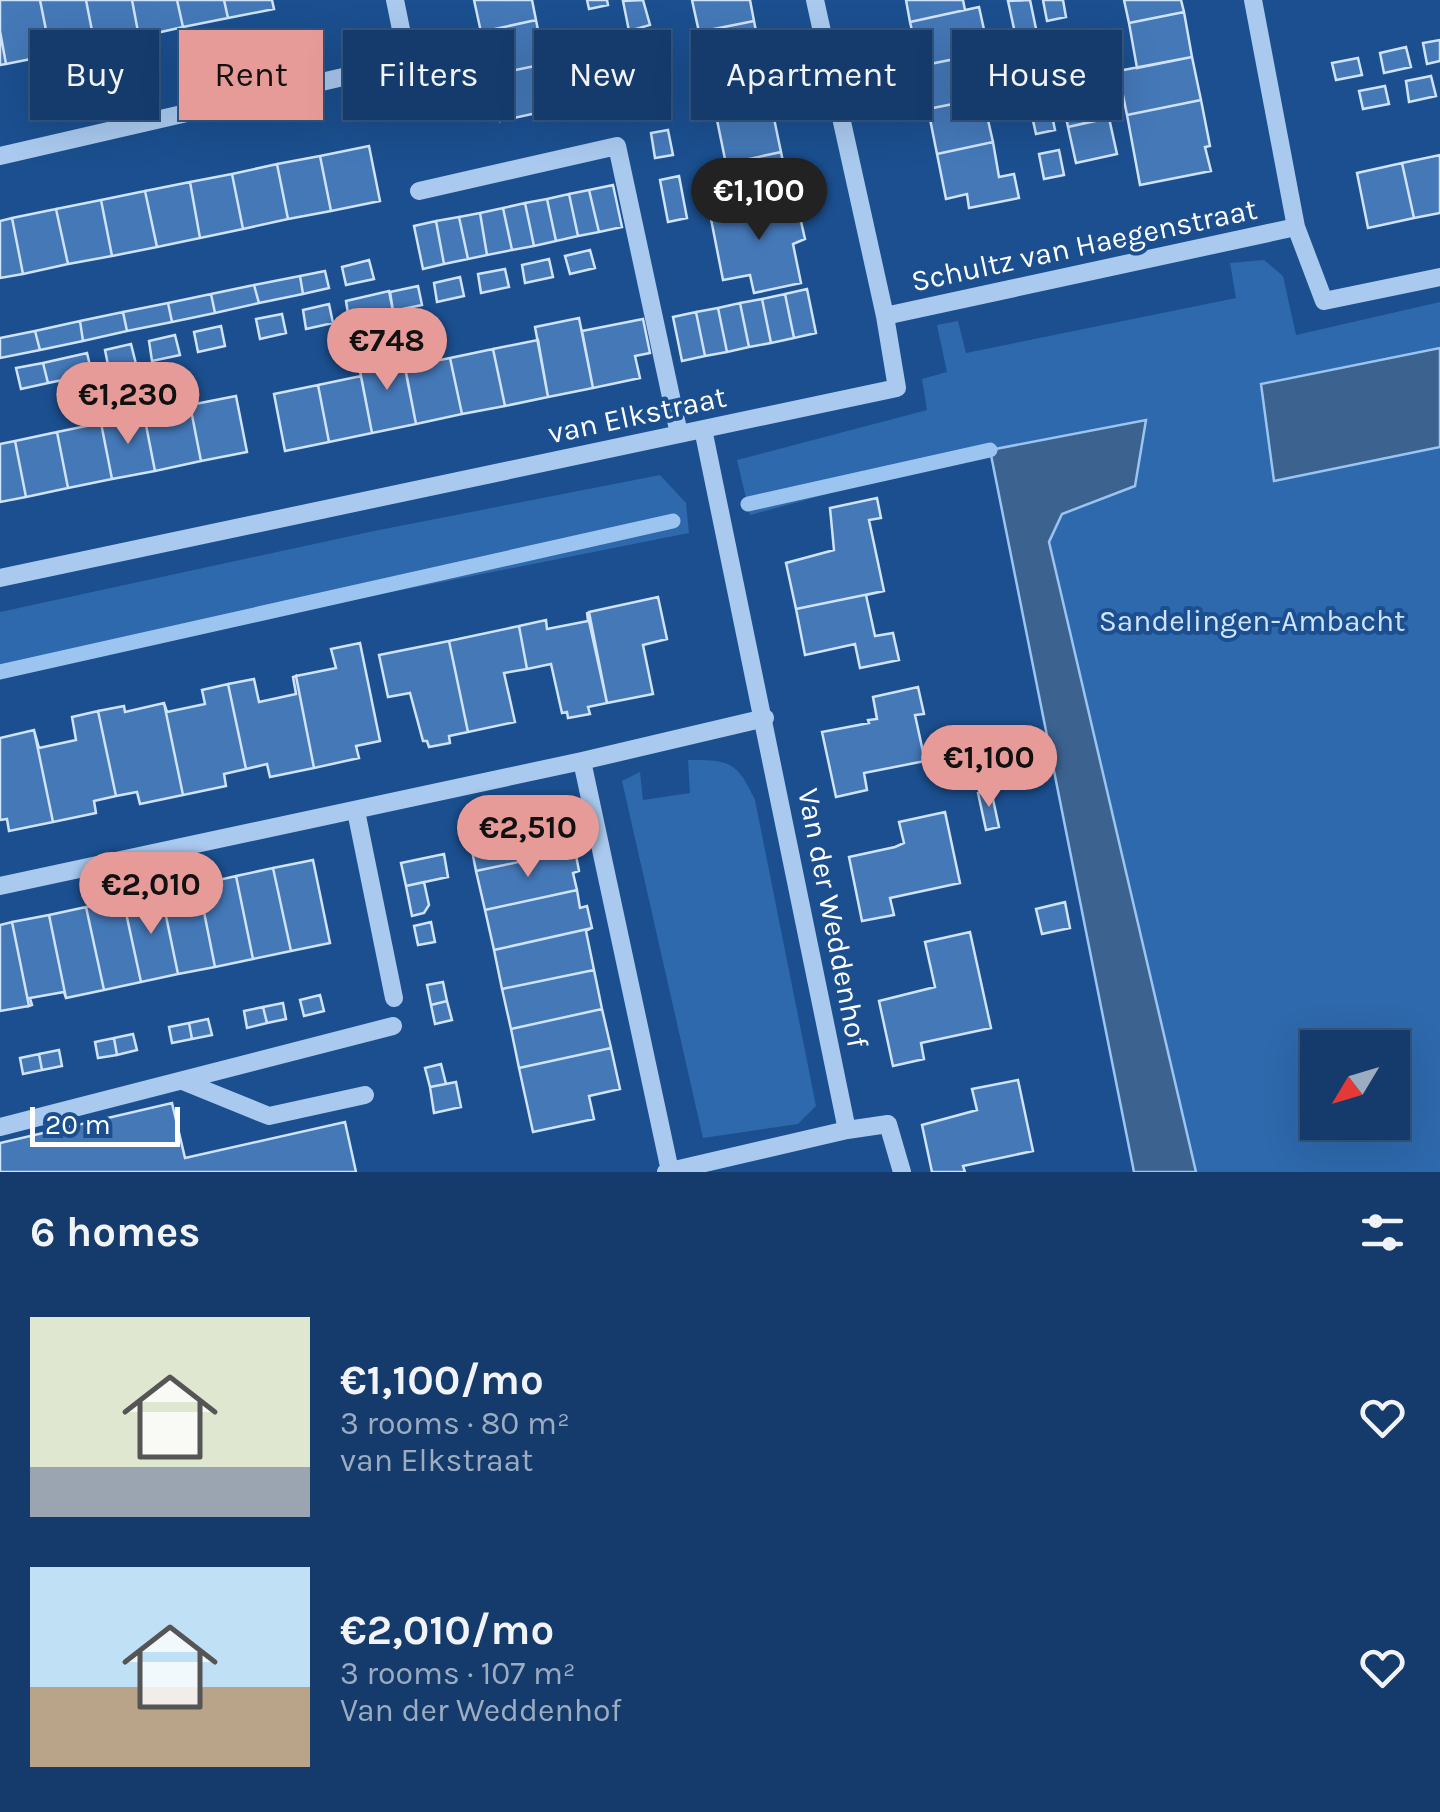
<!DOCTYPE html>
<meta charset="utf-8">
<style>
:root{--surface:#143b6b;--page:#214673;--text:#f1f3f6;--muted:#9dadc1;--line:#33557e;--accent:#e69b98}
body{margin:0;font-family:Karla,sans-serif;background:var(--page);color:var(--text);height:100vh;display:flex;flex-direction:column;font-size:38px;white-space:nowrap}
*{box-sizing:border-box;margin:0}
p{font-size:32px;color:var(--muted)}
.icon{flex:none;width:55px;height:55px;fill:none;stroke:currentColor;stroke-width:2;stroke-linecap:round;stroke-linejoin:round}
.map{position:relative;height:1172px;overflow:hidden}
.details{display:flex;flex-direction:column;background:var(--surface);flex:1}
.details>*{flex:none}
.banner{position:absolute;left:30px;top:30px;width:1380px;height:90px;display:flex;gap:20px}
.needle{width:65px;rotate:232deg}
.controls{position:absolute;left:1300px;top:1030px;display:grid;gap:20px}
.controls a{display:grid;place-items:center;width:110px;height:110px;border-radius:0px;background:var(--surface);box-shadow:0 10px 40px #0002,0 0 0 2px var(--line);font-size:50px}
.scale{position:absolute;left:30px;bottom:25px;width:150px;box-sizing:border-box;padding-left:10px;border:5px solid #fff;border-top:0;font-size:28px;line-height:35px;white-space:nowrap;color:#fff;-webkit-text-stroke:8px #1b4f8f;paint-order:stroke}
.price{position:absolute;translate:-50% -85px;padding:0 22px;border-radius:35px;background:var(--accent);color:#111;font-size:32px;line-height:65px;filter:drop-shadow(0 2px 5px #0008)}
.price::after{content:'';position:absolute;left:50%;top:60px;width:30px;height:22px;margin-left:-15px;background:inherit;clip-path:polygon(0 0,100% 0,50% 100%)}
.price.active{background:#222;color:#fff}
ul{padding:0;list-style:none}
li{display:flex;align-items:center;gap:30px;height:250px;padding:0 30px}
li span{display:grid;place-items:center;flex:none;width:280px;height:200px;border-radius:0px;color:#555}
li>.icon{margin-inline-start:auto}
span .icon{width:120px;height:120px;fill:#fffc;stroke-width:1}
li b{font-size:42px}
h2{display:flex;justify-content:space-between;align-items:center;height:120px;padding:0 30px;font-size:42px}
.chip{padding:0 35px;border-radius:0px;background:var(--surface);box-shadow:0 10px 40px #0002,0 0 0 2px var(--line);font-size:35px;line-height:90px}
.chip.active{background:var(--accent);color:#111}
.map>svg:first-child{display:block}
</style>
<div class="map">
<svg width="1440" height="1172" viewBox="0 0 1440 1172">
<rect width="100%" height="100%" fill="#1b4f8f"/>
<path fill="#2e69ad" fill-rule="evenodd" d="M 1264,260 L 1283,276 L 1296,335 L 1440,302 L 1440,348 L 1261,385 L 1267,422 L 1440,384 L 1440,1172 L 1169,1172 L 1033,473 L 1145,421 L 990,450 L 750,515 L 737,460 L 927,410 L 922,379 L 947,372 L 937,325 L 958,321 L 966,353 L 1236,298 L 1230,263 ZM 1318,1048 L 1392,1048 L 1392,1122 L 1318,1122 Z
M 660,475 L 686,503 L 689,533 L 0,670 L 0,612 L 374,531 Z
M 688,760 C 729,760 737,761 755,800 L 816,1106 L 798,1124 L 703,1138 L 622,781 L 640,772 L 643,800 L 690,793 Z"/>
<path fill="#3c6290" stroke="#9cc4f0" stroke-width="2.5" d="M 1440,348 L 1440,447 L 1274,481 L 1261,384 Z
M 1146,420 L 1135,486 L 1062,514 L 1049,542 L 1196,1172 L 1134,1172 L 990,450 Z"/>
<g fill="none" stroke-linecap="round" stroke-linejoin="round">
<path stroke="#9cc4f0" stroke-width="15" d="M 748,504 L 990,450
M 0,672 L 673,521"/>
</g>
<path fill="#4478b7" stroke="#cfe3fa" stroke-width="2.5" d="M 0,0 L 40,0 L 51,55 L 6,64 L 0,31 Z
M 40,0 L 86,0 L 95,46 L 51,55 Z
M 86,0 L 132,0 L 139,37 L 95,46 Z
M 132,0 L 177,0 L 183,27 L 139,37 Z
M 177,0 L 224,0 L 228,18 L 183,27 Z
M 224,0 L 272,0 L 274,9 L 228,18 Z
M 474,0 L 532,0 L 536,20 L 481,32 Z
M 587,0 L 607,0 L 608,5 L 589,9 Z
M 643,0 L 650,25 L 629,31 L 623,1 Z
M 692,0 L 750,0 L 754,21 L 699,32 Z
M 906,0 L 963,0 L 965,10 L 910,22 Z
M 1030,0 L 1039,43 L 1018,47 L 1008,1 Z
M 1043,0 L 1063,0 L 1066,17 L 1047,21 Z
M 1124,0 L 1181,0 L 1184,12 L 1129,23 Z
M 979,7 L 989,52 L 920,66 L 910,22 Z
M 1184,12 L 1192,57 L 1137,68 L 1129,23 Z
M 536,20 L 545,64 L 490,75 L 481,32 Z
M 754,21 L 763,66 L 708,76 L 699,32 Z
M 0,31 L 6,64 L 0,65 Z
M 1070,34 L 1076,62 L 1056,66 L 1051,38 Z
M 1440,40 L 1440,61 L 1427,64 L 1423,43 Z
M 1406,47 L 1411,67 L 1384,73 L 1380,53 Z
M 652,53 L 659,86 L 641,89 L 635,57 Z
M 975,55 L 983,98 L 928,109 L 920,66 Z
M 1192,57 L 1201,100 L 1127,115 L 1118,71 Z
M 1358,58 L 1362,75 L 1336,80 L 1332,63 Z
M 1041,60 L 1046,86 L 1026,89 L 1021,65 Z
M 545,64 L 555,109 L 500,121 L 490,75 Z
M 763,66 L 772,109 L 717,120 L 708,76 Z
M 621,69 L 625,92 L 608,96 L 604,73 Z
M 1431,76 L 1436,96 L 1409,102 L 1406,81 Z
M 1079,79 L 1087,115 L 1092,114 L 1094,121 L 1068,127 L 1059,83 Z
M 659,86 L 665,112 L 647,116 L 641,89 Z
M 1046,86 L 1055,130 L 1036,134 L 1026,89 Z
M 1385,86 L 1389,104 L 1363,109 L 1359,91 Z
M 983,98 L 993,142 L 937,154 L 928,109 Z
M 1201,100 L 1210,146 L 1205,147 L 1211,171 L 1140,185 L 1127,115 Z
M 772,109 L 781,152 L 726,164 L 717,120 Z
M 1109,118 L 1117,154 L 1076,163 L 1068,127 Z
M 668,130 L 673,155 L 655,158 L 651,133 Z
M 993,142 L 999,177 L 1014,174 L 1019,198 L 969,208 L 967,194 L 946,199 L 937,154 Z
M 369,146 L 380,201 L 331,211 L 320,156 Z
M 1059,150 L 1064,175 L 1044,179 L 1039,154 Z
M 781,152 L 790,196 L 736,208 L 726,164 Z
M 1440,155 L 1440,213 L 1414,218 L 1402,163 Z
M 320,156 L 331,211 L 288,219 L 277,164 Z
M 1402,163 L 1414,218 L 1368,228 L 1357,173 Z
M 277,164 L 288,219 L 243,229 L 232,174 Z
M 232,174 L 243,229 L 200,238 L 190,182 Z
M 679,176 L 687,218 L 668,222 L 660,180 Z
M 190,182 L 200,238 L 157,247 L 145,191 Z
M 613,185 L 622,227 L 599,232 L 589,190 Z
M 589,190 L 599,232 L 578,236 L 569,194 Z
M 145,191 L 157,247 L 112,256 L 101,200 Z
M 569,194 L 578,236 L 556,241 L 547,199 Z
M 790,196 L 795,218 L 800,217 L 805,239 L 793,244 L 801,283 L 754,293 L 750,275 L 723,280 L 710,214 Z
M 547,199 L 556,241 L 534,246 L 525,203 Z
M 101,200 L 112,256 L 68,264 L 56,209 Z
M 525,203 L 534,246 L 512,250 L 503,208 Z
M 503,208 L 512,250 L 487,255 L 480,213 Z
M 56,209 L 68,264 L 23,274 L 12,218 Z
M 480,213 L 487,255 L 468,259 L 459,217 Z
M 459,217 L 468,259 L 444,264 L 436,221 Z
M 12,218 L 23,274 L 0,278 L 0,221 Z
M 436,221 L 444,264 L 423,269 L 414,226 Z
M 590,250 L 595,268 L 570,274 L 565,256 Z
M 549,259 L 553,277 L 525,283 L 522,265 Z
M 369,260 L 374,279 L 346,285 L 342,267 Z
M 505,269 L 509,287 L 481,293 L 478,274 Z
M 325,271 L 329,288 L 303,294 L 300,276 Z
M 300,276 L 303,294 L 259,303 L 254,285 Z
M 460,277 L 464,296 L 437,302 L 434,283 Z
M 254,285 L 259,303 L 215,313 L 211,294 Z
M 418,286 L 422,305 L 393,311 L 390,292 Z
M 807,289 L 816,333 L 794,338 L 785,294 Z
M 389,291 L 393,311 L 349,320 L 346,301 Z
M 211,294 L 215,313 L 172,322 L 168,303 Z
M 785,294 L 794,338 L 771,343 L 762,299 Z
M 762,299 L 771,343 L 749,347 L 740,303 Z
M 168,303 L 172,322 L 127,331 L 123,312 Z
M 740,303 L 749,347 L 727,352 L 718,308 Z
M 329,304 L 333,323 L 306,329 L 303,310 Z
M 718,308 L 727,352 L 705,356 L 696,312 Z
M 123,312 L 127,331 L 83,341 L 80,321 Z
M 696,312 L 705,356 L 682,361 L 673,317 Z
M 282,314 L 286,333 L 260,339 L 256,319 Z
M 579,318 L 593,388 L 548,397 L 535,327 Z
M 643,319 L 650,353 L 635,356 L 640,378 L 593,388 L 582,331 Z
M 80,321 L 83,341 L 40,350 L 35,331 Z
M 221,326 L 225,346 L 198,352 L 194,332 Z
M 35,331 L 40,350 L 0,358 L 0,338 Z
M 175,335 L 180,355 L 152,361 L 149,341 Z
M 538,340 L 548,397 L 505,406 L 493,349 Z
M 131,344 L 136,364 L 109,370 L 105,350 Z
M 493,349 L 505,406 L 462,414 L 450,358 Z
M 87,353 L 92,374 L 48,383 L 43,363 Z
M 402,353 L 416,424 L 372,433 L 358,361 Z
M 450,358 L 462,414 L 416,424 L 405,367 Z
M 43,363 L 48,383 L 21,389 L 16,368 Z
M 361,376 L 372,433 L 329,442 L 318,385 Z
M 318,385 L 329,442 L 285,451 L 274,394 Z
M 236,396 L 247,452 L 201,461 L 190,405 Z
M 190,405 L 201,461 L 155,471 L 144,415 Z
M 144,415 L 155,471 L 112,479 L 101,423 Z
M 101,423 L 112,479 L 68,488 L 57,432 Z
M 57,432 L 68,488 L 26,497 L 15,441 Z
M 15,441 L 26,497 L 0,502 L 0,444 Z
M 877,498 L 881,518 L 869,520 L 884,591 L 796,609 L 786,563 L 834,550 L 830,508 Z
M 884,591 L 866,595 L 875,636 L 893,633 L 899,660 L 860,668 L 855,644 L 805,655 L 796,609 Z
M 658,597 L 667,639 L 643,645 L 653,694 L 607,703 L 589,612 Z
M 587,612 L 607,703 L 588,707 L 590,714 L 568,718 L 567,712 L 562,713 L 551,664 L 527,669 L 519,626 L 546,620 L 547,629 L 588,621 Z
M 519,626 L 527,669 L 504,673 L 515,722 L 468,732 L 449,641 Z
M 449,641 L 468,732 L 449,736 L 450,743 L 429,747 L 427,741 L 423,741 L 410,693 L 388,697 L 379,655 Z
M 360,643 L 380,741 L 356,746 L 359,758 L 314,768 L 296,676 L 336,668 L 331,649 Z
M 296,676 L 314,768 L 270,777 L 267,764 L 246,769 L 228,684 L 254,679 L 259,702 L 296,694 L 293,677 Z
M 228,684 L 246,769 L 224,774 L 226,786 L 183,795 L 164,703 L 167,712 L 205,704 L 202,690 Z
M 918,687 L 924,714 L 915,715 L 925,761 L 864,773 L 867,790 L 836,797 L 822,732 L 869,723 L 868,720 L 877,719 L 873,697 Z
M 164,703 L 183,795 L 140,804 L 137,792 L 116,796 L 98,711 L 124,706 L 125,712 Z
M 98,711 L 116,796 L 94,801 L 96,813 L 53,822 L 34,730 L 39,748 L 76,740 L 72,717 Z
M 34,730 L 53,822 L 9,831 L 7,819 L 0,820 L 0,738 Z
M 991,790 L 999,827 L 986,830 L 978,793 Z
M 559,810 L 568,850 L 575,850 L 476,871 L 468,830 L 521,815 L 521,818 Z
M 945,812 L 960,883 L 890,898 L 894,915 L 862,921 L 849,857 L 895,847 L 904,843 L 899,822 Z
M 575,850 L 579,871 L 573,873 L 577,890 L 485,910 L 476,871 Z
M 444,854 L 448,877 L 406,886 L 401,863 Z
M 313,860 L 330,943 L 291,951 L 273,868 Z
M 273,868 L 291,951 L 253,959 L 236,876 Z
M 218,873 L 219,880 L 236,876 L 253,959 L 215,967 L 197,877 Z
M 197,877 L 215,967 L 178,974 L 161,892 L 197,884 Z
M 424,882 L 429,905 L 424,913 L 412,916 L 406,886 Z
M 577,890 L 580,908 L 587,906 L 592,928 L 494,950 L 485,910 Z
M 161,892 L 178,974 L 141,982 L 123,899 Z
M 123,899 L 141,982 L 104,990 L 86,907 Z
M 1065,902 L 1070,928 L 1042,934 L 1036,909 Z
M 86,907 L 104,990 L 66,998 L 49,915 Z
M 49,915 L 66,998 L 64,992 L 30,998 L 32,1005 L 29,1006 L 12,922 Z
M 12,922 L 29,1006 L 0,1011 L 0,925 Z
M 431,922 L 435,942 L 418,945 L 414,926 Z
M 592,928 L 586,931 L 594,970 L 502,989 L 494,950 Z
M 970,932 L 991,1028 L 921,1043 L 924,1059 L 893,1066 L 879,1001 L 935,987 L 925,942 Z
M 594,970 L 602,1009 L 511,1029 L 502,989 Z
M 443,982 L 447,1001 L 431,1005 L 427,985 Z
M 320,995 L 324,1011 L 304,1016 L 300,1000 Z
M 447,1001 L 452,1020 L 435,1024 L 431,1005 Z
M 283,1003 L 286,1019 L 267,1023 L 263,1007 Z
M 263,1007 L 267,1023 L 247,1028 L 244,1011 Z
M 602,1009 L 611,1048 L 519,1068 L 511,1029 Z
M 208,1019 L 212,1035 L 192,1039 L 189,1023 Z
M 189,1023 L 192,1039 L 172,1043 L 169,1027 Z
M 133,1034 L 137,1050 L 117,1055 L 114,1038 Z
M 114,1038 L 117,1055 L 98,1058 L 95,1042 Z
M 611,1048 L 620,1089 L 589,1096 L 594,1119 L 533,1132 L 519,1068 Z
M 59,1050 L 62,1066 L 42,1070 L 39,1054 Z
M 39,1054 L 42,1070 L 23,1074 L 20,1058 Z
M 441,1064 L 446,1084 L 430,1087 L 425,1068 Z
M 1018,1080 L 1033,1151 L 963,1166 L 965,1172 L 932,1172 L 922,1125 L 977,1110 L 972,1089 Z
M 456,1082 L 461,1107 L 434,1113 L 430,1087 Z
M 172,1103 L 185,1158 L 345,1122 L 356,1172 L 0,1172 L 0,1143 Z"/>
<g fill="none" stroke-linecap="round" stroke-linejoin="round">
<path stroke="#a9c9ee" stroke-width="18" d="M 1253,0 L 1296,227 L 1324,301 L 1440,277
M 0,156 L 391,66 L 402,57 L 404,44 L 395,0
M 419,191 L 617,146 L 679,434
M 885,316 L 1296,227
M 0,578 L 897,388 L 885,316 L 815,0
M 582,761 L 670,1171
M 356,811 L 394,998
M 0,886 L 582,761 L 765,718
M 185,1082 L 269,1116 L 365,1095
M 0,1127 L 393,1026
M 847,1130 L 888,1124 L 902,1172
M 666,1172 L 847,1130 L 703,429"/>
</g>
<g text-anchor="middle" stroke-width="8" stroke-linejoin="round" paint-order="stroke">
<g font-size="30" fill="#fff" stroke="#1b4f8f">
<text transform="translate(1084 245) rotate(-12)" y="10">Schultz van Haegenstraat</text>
<text transform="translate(637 415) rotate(-12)" y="10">van Elkstraat</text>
<text transform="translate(833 918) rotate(79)" y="10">Van der Weddenhof</text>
</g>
<g font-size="30" fill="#cfe3fa" stroke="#1b4f8f">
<text x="1252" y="631">Sandelingen-Ambacht</text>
</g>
</g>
</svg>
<div class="controls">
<a><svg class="needle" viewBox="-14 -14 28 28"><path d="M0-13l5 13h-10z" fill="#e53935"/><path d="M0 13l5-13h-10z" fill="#9dadc1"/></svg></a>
</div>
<div class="scale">20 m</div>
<b class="price active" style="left:759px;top:243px">€1,100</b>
<b class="price" style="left:387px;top:393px">€748</b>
<b class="price" style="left:128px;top:447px">€1,230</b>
<b class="price" style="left:989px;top:810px">€1,100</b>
<b class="price" style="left:528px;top:880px">€2,510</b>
<b class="price" style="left:151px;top:937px">€2,010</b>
<div class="banner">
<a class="chip">Buy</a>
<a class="chip active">Rent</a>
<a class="chip">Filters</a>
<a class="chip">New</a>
<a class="chip">Apartment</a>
<a class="chip">House</a>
</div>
</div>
<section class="details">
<h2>6 homes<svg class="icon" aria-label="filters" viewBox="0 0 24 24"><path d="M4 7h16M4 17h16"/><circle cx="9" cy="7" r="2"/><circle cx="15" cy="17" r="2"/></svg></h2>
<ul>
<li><span style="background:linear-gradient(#dfe7d0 75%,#9aa5b1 0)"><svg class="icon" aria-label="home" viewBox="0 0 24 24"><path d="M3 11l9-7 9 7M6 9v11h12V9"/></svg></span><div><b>€1,100/mo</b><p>3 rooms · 80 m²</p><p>van Elkstraat</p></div><svg class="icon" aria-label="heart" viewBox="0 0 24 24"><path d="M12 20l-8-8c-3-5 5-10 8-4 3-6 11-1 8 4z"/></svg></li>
<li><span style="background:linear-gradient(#bfe0f5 60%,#b9a48a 0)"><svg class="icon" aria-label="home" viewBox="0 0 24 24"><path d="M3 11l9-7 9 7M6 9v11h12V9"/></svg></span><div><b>€2,010/mo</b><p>3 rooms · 107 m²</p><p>Van der Weddenhof</p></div><svg class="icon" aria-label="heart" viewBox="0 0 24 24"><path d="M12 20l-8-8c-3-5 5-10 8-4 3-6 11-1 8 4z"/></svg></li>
</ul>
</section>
